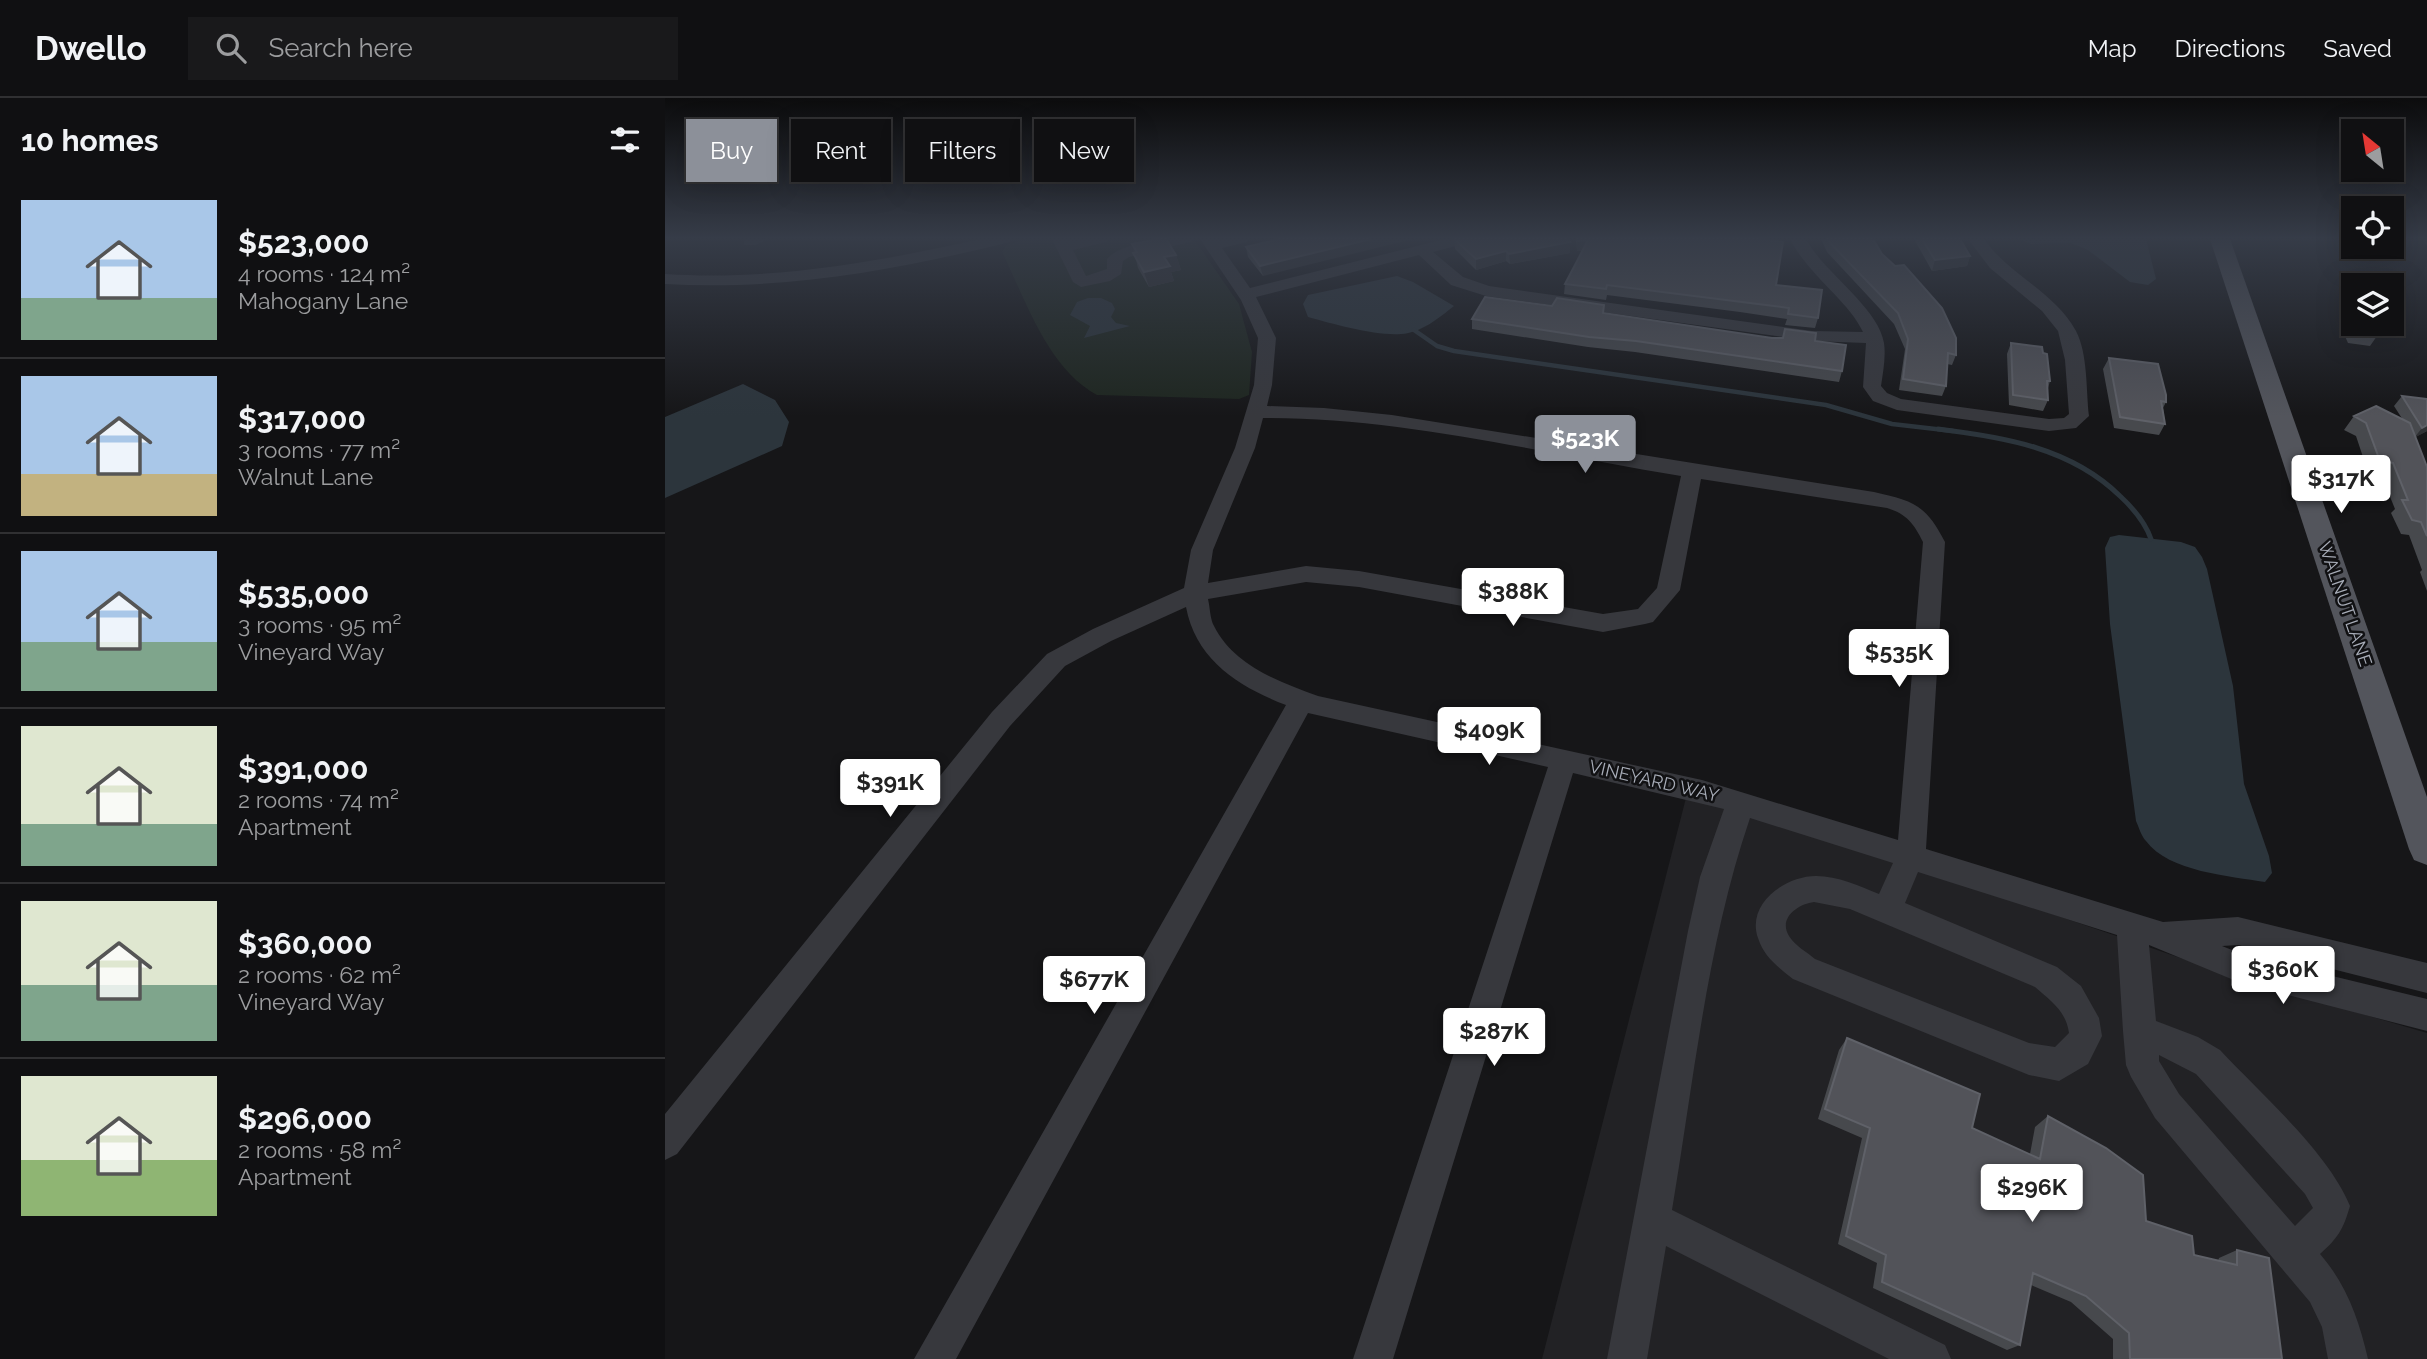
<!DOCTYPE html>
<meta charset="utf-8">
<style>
:root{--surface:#101012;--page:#19191b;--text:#f1f3f6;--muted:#9c9d9f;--line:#303032;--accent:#8c9099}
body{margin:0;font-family:Raleway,sans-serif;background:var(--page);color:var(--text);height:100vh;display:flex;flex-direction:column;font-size:26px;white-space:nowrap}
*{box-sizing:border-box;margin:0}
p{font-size:23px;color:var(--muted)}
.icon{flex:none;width:38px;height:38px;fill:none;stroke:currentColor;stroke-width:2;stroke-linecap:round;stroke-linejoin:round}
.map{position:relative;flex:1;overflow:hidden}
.details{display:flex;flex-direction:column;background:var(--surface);width:665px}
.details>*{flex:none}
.top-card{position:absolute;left:21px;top:21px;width:665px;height:63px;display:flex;gap:14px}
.needle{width:46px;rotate:330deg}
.controls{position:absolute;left:1676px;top:21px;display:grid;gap:14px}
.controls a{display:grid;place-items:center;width:63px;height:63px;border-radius:0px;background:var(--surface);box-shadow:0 7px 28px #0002,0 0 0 2px var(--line);font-size:35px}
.price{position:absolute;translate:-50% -60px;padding:0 16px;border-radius:7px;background:#fff;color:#222;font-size:23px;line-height:46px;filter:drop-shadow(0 2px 4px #0008)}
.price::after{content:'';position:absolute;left:50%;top:42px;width:21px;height:16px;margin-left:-10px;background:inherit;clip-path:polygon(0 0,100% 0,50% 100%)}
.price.current{background:var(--accent);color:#fff}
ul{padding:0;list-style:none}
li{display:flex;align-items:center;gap:21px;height:175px;padding:0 21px}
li+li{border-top:2px solid var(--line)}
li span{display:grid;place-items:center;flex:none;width:196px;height:140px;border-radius:0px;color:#555}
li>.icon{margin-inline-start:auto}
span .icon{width:84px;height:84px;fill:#fffc;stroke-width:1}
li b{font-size:30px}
h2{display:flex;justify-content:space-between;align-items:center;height:84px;padding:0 21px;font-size:30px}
.tag{padding:0 24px;border-radius:0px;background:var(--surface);box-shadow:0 7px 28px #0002,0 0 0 2px var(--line);font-size:24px;line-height:63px}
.tag.current{background:var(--accent);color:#fff}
header{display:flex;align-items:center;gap:42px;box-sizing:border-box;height:98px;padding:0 35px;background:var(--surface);border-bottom:2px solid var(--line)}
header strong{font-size:33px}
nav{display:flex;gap:38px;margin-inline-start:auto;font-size:24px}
.search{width:490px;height:63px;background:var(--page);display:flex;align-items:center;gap:18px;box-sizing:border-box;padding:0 24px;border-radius:0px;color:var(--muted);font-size:26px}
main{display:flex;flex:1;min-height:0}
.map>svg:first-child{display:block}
</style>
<header>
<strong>Dwello</strong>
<div class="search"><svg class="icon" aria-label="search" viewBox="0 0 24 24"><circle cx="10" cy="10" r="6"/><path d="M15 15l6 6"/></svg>Search here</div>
<nav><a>Map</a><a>Directions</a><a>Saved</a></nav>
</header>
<main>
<section class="details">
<h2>10 homes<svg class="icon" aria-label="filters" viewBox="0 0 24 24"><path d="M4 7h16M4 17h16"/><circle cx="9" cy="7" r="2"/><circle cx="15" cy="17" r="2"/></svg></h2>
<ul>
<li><span style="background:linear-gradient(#a9c7e8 70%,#7fa58c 0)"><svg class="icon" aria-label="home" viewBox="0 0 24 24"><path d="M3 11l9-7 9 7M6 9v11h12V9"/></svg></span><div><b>$523,000</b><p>4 rooms · 124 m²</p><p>Mahogany Lane</p></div></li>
<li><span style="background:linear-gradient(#a9c7e8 70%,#c2b280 0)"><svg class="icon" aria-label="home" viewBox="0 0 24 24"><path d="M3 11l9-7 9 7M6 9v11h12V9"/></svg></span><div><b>$317,000</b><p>3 rooms · 77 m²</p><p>Walnut Lane</p></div></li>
<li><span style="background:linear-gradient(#a9c7e8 65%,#7fa58c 0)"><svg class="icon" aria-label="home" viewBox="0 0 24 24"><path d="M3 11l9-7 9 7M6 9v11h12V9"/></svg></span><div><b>$535,000</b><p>3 rooms · 95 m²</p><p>Vineyard Way</p></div></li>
<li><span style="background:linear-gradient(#dfe7d0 70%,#7fa58c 0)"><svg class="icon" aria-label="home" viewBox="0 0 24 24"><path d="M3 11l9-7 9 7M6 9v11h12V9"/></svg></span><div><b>$391,000</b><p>2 rooms · 74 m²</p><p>Apartment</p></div></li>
<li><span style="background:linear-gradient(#dfe7d0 60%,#7fa58c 0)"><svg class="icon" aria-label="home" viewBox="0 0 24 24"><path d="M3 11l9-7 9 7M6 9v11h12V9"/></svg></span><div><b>$360,000</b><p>2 rooms · 62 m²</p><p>Vineyard Way</p></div></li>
<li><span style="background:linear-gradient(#dfe7d0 60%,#8fb573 0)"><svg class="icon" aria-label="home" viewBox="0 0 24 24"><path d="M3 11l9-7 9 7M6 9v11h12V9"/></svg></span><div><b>$296,000</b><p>2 rooms · 58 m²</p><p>Apartment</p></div></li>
</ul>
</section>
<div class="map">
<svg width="1762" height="1261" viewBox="0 0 1762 1261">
<rect width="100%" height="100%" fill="#161618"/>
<path fill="#222225" d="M 1022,696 L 1158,737 L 1562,876 L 1762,935 L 1762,1261 L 877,1261 Z"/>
<path fill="#1e261f" d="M 361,141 L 529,141 L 574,206 L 587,254 L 584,297 L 574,301 L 432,297 C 383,271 361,203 337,154 L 341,147 Z"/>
<path fill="#2c353c" d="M 1356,141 L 1481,141 L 1491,181 L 1483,187 L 1465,184 L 1423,152 L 1406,145 L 1365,146 Z
M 732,178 L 748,184 L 789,208 C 774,220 756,235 736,236 C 711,238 668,226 643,219 L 638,206 L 643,197 Z
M 423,200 L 436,200 L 447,205 L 450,211 L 446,219 L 451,225 L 465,228 L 419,240 L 425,228 L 405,217 L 412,204 Z
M 78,286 L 110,302 L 124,324 L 117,348 L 0,400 L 0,319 Z
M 1454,437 L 1516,444 L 1530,449 L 1537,459 L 1542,471 L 1568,588 L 1579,686 L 1604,758 L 1607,775 L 1600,784 C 1565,778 1504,774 1481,743 C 1476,738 1474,729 1471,723 L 1445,526 L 1440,450 L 1445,439 Z"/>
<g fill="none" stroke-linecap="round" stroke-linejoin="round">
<path stroke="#2c353c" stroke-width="4.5" d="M 749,232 L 772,248 L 789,253 L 1161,307 L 1227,326 L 1288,333"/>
<path stroke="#2c353c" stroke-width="5" d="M 1273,331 C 1339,339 1406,350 1455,398 C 1468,410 1480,424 1486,441"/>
<path fill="#37383d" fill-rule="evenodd" d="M 79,141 L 102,141 L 91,147 L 79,147 Z
M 316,141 L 347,141 L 345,144 C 232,172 117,193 0,186 L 0,176 C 108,183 211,164 316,141 Z
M 387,141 L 443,141 L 441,144 L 408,152 L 421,178 L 442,171 L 442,161 C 457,143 504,141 527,141 L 525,144 L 464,159 L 458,163 L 456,176 L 445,183 L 416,189 L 408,184 Z
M 535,141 L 584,141 L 582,144 L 557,150 L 585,190 L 780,141 L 808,141 L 806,144 L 768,154 L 798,179 L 824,188 L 1147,233 L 1198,234 C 1183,202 1144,178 1125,141 L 1141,141 C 1159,175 1213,209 1219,245 C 1221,259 1218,274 1216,288 L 1222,295 L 1236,301 L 1384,321 L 1399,320 L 1404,316 L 1400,262 L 1393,233 L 1377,213 L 1325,170 L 1303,141 L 1319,141 C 1344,177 1390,194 1411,233 C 1423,256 1421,292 1424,318 L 1411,330 L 1384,333 L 1232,312 L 1208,303 L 1198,289 L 1201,245 L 1147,243 L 821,198 L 786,187 L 754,157 L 591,199 L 611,240 L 607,287 L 602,308 L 659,310 L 727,317 L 1209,394 C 1249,403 1261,407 1280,444 L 1261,751 L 1498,824 L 1573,819 L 1762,865 L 1762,895 L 1573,847 L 1557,848 L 1577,856 L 1762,901 L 1762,933 L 1576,885 L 1484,847 L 1491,923 L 1533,939 L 1555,952 C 1596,996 1663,1054 1685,1108 C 1678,1132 1673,1140 1655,1156 C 1682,1187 1694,1222 1703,1261 L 1663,1261 L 1657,1229 L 1645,1204 L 1490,1020 L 1466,979 L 1461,967 L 1458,933 L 1452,837 L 1253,774 L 1240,805 L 1392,869 L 1416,888 L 1434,920 L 1437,938 L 1423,966 L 1394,983 L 1364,977 L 1128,881 C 1113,869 1099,859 1093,840 C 1081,806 1120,778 1151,778 C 1173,778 1194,788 1214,796 L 1228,765 L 1085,720 C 1042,846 1029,981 1007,1112 L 1280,1247 L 1286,1261 L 1224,1261 L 1001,1148 L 982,1261 L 942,1261 L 1023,833 L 1035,779 L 1059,711 L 908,675 L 728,1261 L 688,1261 L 883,669 L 643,615 L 291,1261 L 249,1261 L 621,607 C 574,589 531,562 521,509 L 446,543 L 400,568 L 345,628 L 12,1056 L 0,1062 L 0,1016 L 327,614 L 382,556 L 428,531 L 519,490 L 526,452 L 570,350 L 589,287 L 593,240 L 576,202 ZM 598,320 C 735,319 881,356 1016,378 L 992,490 L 973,511 L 938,516 L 694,473 L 641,468 L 543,485 L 548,452 L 590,350 ZM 1036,381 L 1222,410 C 1242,416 1249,426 1258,444 L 1233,742 L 1037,682 L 653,598 C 615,584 569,568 549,528 C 545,521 545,509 543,501 L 641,484 L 694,489 L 938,534 L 980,526 L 988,524 L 1015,492 ZM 1149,804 L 1185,811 L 1370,889 C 1386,903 1401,913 1404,935 L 1390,949 L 1364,945 L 1150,861 C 1142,854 1130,848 1124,838 C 1113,820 1133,806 1149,804 ZM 1494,957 L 1531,976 L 1640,1096 L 1648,1110 L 1630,1128 L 1514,996 L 1494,963 Z"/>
<path fill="#53555c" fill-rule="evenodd" d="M 1545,141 L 1565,141 L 1762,699 L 1762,767 L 1749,762 L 1744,751 Z"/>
</g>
<path fill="#47494d" d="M 615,141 L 598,178 L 583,159 L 581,149 Z
M 789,141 L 905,155 L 845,166 L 841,163 L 811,172 L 790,151 Z
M 911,141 L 1094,141 L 1111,187 L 1153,220 L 1150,230 L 1120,227 L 1122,221 L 1075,214 L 942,197 L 941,202 L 899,196 L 900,186 L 917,153 L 912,153 Z
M 1156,141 L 1208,141 L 1217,156 L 1291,257 L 1287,267 L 1282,266 L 1281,288 L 1277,298 L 1234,292 L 1240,251 L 1229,226 L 1162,154 Z
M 1249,141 L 1295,141 L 1305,158 L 1302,168 L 1267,173 Z
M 1681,141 L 1689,141 L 1689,149 L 1719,149 L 1717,152 L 1687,150 Z
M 1757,141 L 1762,141 L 1762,148 Z
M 467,146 L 511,157 L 516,172 L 506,174 L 509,183 L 484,189 L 473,170 Z
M 939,215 L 1107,240 L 1150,243 L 1177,273 L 1174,284 L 970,254 L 923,249 L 807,231 L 807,221 Z
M 1680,215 L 1712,238 L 1705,248 L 1683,245 L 1674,225 Z
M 1346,245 L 1378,255 L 1385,283 L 1383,290 L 1383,302 L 1378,313 L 1344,307 L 1342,256 Z
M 1444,260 L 1501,304 L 1498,310 L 1500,326 L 1494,337 L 1449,330 L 1438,271 Z
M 1737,298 L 1762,301 L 1762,333 L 1750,339 L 1762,369 L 1762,493 L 1755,474 L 1757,472 L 1744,437 L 1736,436 L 1726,415 L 1730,411 L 1717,379 L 1704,377 L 1691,338 L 1679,332 L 1689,318 L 1738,322 L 1729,308 Z
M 1182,940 L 1307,1030 L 1365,1056 L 1370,1029 L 1383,1018 L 1481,1123 L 1529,1157 L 1553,1163 L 1554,1160 L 1572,1152 L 1617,1261 L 1448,1261 L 1448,1241 L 1406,1204 L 1366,1187 L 1355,1247 L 1342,1252 L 1208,1190 L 1212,1165 L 1173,1146 L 1197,1040 L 1153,1021 L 1174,952 Z"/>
<path fill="#2f3033" d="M 706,141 L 748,141 L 598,178 L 595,168 Z
M 923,142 L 923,152 L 912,153 L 912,143 Z
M 905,144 L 905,155 L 845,166 L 844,156 Z
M 841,153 L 841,163 L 811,172 L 811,161 Z
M 511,157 L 516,172 L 506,174 L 509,183 L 484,189 L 479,174 L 499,159 Z
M 1305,158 L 1302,168 L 1267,173 L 1270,162 Z
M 1762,327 L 1762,333 L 1749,340 L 1757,330 Z"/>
<path fill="#525359" stroke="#5f6168" stroke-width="2" d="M 493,141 L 501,141 L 511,157 L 499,159 L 505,168 L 479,174 L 468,155 L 472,154 L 467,146 Z
M 615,141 L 706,141 L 595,168 L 581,149 Z
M 789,141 L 902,141 L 905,144 L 844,156 L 841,153 L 811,161 Z
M 912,141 L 1094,141 L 1118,144 L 1111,187 L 1157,192 L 1153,220 L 1123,216 L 1124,210 L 1077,204 L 942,187 L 941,191 L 900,186 L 923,142 L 912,143 Z
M 1163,141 L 1208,141 L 1217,156 L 1230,168 L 1239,167 L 1277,210 L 1291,240 L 1291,257 L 1283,255 L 1281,288 L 1238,281 L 1243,241 L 1233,215 L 1164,144 Z
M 1257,141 L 1295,141 L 1305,158 L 1270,162 Z
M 820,199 L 887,208 L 892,200 L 939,207 L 938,215 L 1107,240 L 1118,240 L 1120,231 L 1151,235 L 1150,243 L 1181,247 L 1177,273 L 971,243 L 924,239 L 807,221 Z
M 1680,215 L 1689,216 L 1689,226 L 1706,226 L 1712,238 L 1690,235 Z
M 1346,245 L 1377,249 L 1378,255 L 1382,256 L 1385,283 L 1382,283 L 1383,302 L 1348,297 Z
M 1444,260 L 1493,266 L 1501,297 L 1501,304 L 1496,303 L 1500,326 L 1455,319 Z
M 1737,298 L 1762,301 L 1762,327 L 1757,330 Z
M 1711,308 L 1745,325 L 1762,369 L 1762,438 L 1756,424 L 1747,422 L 1737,402 L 1743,402 L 1728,365 L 1715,363 L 1701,325 L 1689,318 Z
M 1182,940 L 1315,996 L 1307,1030 L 1375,1061 L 1383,1018 L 1441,1050 L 1478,1077 L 1481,1123 L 1527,1138 L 1529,1157 L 1572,1167 L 1572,1152 L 1604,1160 L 1617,1261 L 1465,1261 L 1464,1235 L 1421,1198 L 1368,1175 L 1355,1247 L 1217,1184 L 1221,1157 L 1181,1138 L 1205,1030 L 1160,1011 Z"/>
<linearGradient id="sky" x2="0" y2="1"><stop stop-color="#0c0c0d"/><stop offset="0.44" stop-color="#363c48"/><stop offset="1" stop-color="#363c48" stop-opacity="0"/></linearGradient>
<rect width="1762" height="318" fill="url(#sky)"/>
<g text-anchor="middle" stroke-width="5" stroke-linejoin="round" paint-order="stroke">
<g font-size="18" fill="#a8adb8" stroke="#111113">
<text transform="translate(1680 506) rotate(71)" y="6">WALNUT LANE</text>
<text transform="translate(989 683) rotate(13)" y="6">VINEYARD WAY</text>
</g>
</g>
</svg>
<div class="controls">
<a><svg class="needle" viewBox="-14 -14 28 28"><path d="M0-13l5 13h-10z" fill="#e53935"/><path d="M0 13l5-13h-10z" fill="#9c9d9f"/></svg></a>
<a><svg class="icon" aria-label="locate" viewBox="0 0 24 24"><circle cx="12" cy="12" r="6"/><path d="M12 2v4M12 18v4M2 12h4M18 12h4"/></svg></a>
<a><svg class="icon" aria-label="layers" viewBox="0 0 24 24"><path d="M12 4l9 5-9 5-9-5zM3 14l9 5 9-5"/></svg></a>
</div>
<b class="price current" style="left:920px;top:377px">$523K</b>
<b class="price" style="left:1676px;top:417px">$317K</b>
<b class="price" style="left:848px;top:530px">$388K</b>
<b class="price" style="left:1234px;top:591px">$535K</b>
<b class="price" style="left:824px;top:669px">$409K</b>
<b class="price" style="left:225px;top:721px">$391K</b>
<b class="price" style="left:1618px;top:908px">$360K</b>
<b class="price" style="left:429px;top:918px">$677K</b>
<b class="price" style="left:829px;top:970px">$287K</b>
<b class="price" style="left:1367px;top:1126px">$296K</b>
<div class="top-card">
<a class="tag current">Buy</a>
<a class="tag">Rent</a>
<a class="tag">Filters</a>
<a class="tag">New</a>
</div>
</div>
</main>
